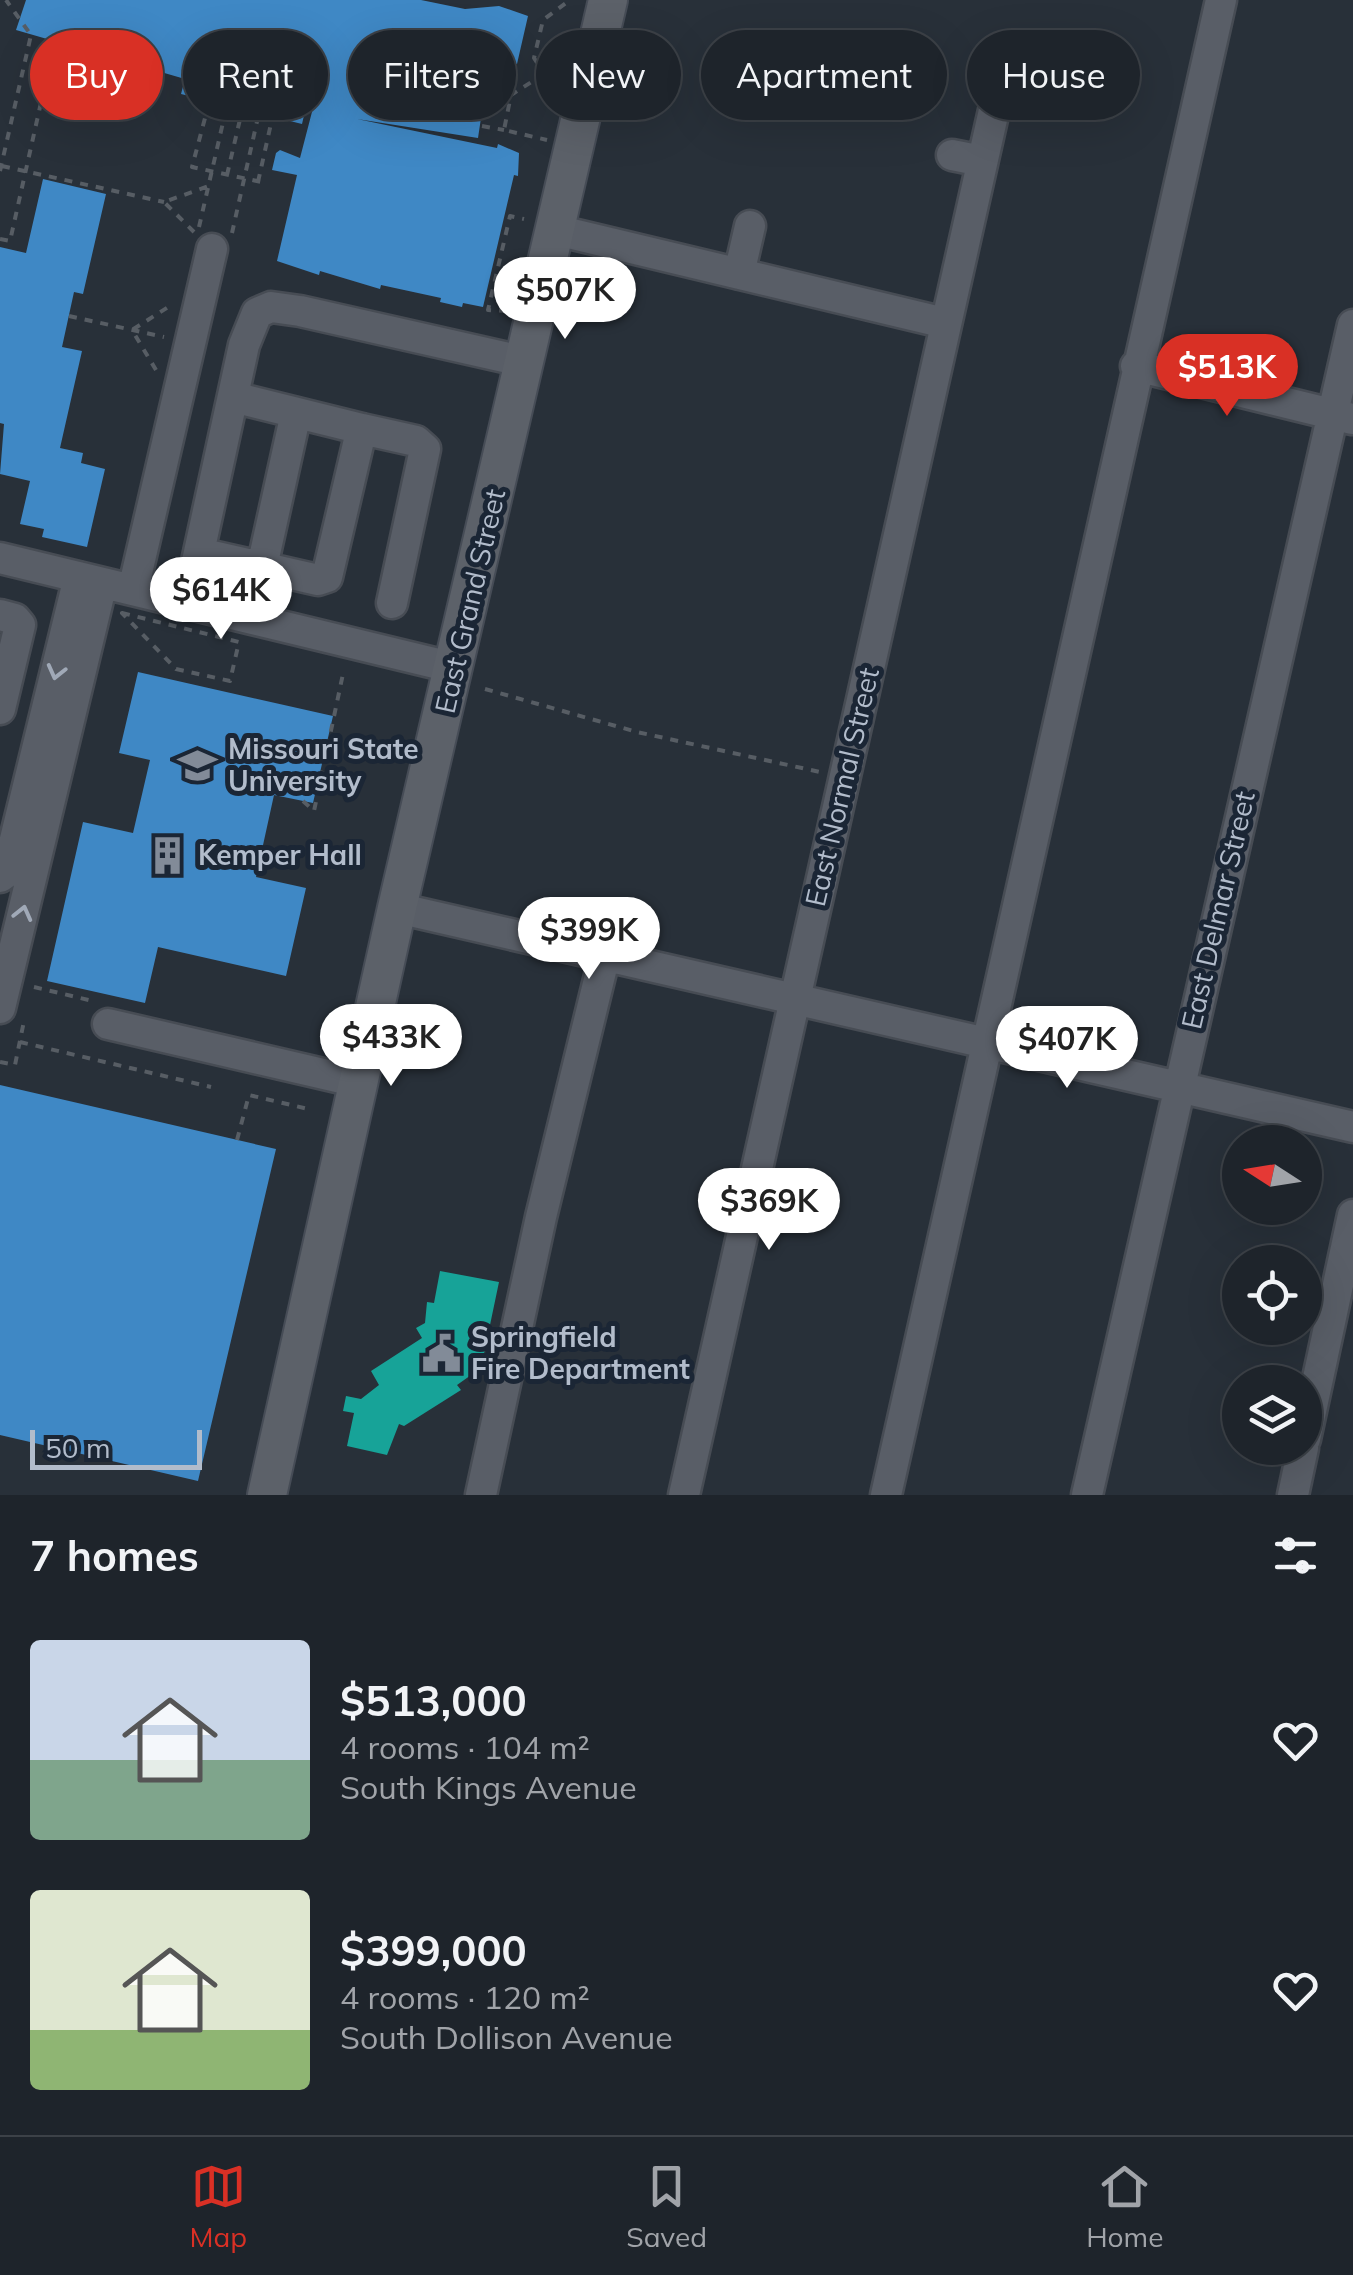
<!DOCTYPE html>
<meta charset="utf-8">
<style>
:root{--surface:#1e242b;--page:#2b3037;--text:#f1f3f6;--muted:#a1a4a9;--line:#3c4147;--accent:#d93025}
body{margin:0;font-family:Mulish,sans-serif;background:var(--page);color:var(--text);height:100vh;display:flex;flex-direction:column;font-size:38px;white-space:nowrap}
*{box-sizing:border-box;margin:0}
p{font-size:32px;color:var(--muted)}
.icon{flex:none;width:55px;height:55px;fill:none;stroke:currentColor;stroke-width:2;stroke-linecap:round;stroke-linejoin:round}
.map{position:relative;height:1495px;overflow:hidden}
.panel{display:flex;flex-direction:column;background:var(--surface);flex:1}
.panel>*{flex:none}
.banner{position:absolute;left:30px;top:30px;width:1295px;height:90px;display:flex;gap:20px}
.needle{width:65px;rotate:282deg}
.fabs{position:absolute;left:1222px;top:1125px;display:grid;gap:20px}
.fabs a{display:grid;place-items:center;width:100px;height:100px;border-radius:50%;background:var(--surface);box-shadow:0 10px 40px #0002,0 0 0 2px var(--line);font-size:50px}
.scale{position:absolute;left:30px;bottom:25px;width:172px;box-sizing:border-box;padding-left:10px;border:5px solid #b2bccb;border-top:0;font-size:28px;line-height:35px;white-space:nowrap;color:#b2bccb;-webkit-text-stroke:8px #1b2635;paint-order:stroke}
.price{position:absolute;translate:-50% -85px;padding:0 22px;border-radius:35px;background:#fff;color:#222;font-size:32px;line-height:65px;filter:drop-shadow(0 2px 5px #0008)}
.price::after{content:'';position:absolute;left:50%;top:60px;width:30px;height:22px;margin-left:-15px;background:inherit;clip-path:polygon(0 0,100% 0,50% 100%)}
.price.selected{background:var(--accent);color:#fff}
ul{padding:0;list-style:none}
li{display:flex;align-items:center;gap:30px;height:250px;padding:0 30px}
li span{display:grid;place-items:center;flex:none;width:280px;height:200px;border-radius:10px;color:#555}
li>.icon{margin-inline-start:auto}
span .icon{width:120px;height:120px;fill:#fffc;stroke-width:1}
li b{font-size:42px}
h2{display:flex;justify-content:space-between;align-items:center;height:120px;padding:0 30px;font-size:42px}
.tag{padding:0 35px;border-radius:45px;background:var(--surface);box-shadow:0 10px 40px #0002,0 0 0 2px var(--line);font-size:35px;line-height:90px}
.tag.selected{background:var(--accent);color:#fff}
.menu{display:flex;justify-content:space-around;align-items:center;height:140px;border-top:2px solid var(--line);background:var(--surface);font-size:28px;color:var(--muted)}
.menu a{display:grid;justify-items:center;gap:5px}
.menu .selected{color:var(--accent)}
.map>svg:first-child{display:block}
</style>
<div class="map">
<svg width="1353" height="1495" viewBox="0 0 1353 1495">
<rect width="100%" height="100%" fill="#283039"/>
<path fill="#3f88c5" d="M 26,0 L 421,0 L 465,9 L 499,6 L 528,16 L 517,64 L 490,58 L 478,138 L 357,119 L 497,148 L 498,144 L 519,153 L 518,176 L 514,175 L 483,307 L 463,303 L 462,307 L 440,302 L 441,298 L 381,285 L 380,289 L 320,271 L 319,275 L 277,261 L 297,175 L 272,170 L 276,153 L 280,150 L 300,158 L 313,108 L 306,107 L 302,124 L 181,94 L 185,79 L 16,30 Z
M 43,179 L 106,194 L 83,294 L 74,292 L 62,347 L 82,351 L 60,448 L 83,453 L 81,463 L 105,469 L 87,547 L 42,537 L 44,529 L 20,524 L 30,481 L 0,474 L 4,424 L 0,423 L 0,247 L 26,253 Z
M 138,672 L 333,716 L 313,803 L 274,795 L 256,877 L 306,888 L 286,976 L 158,947 L 145,1003 L 47,981 L 83,822 L 133,833 L 150,760 L 119,753 Z
M 0,1085 L 276,1149 L 198,1481 L 0,1435 Z"/>
<path fill="#17a398" d="M 440,1271 L 499,1282 L 481,1368 L 457,1385 L 461,1390 L 404,1426 L 399,1424 L 387,1455 L 347,1446 L 354,1413 L 343,1411 L 346,1396 L 361,1399 L 379,1385 L 371,1371 L 422,1338 L 416,1328 L 425,1323 L 427,1302 L 434,1303 Z"/>
<g fill="none" stroke-linecap="round" stroke-linejoin="round">
<defs>
<path id="minor" d="M 952,155 L 982,161
M 556,230 L 945,323
M 739,274 L 750,226
M 1136,366 L 1352,419
M 362,429 L 416,441 L 425,449 L 392,603
M 199,553 L 318,580 L 327,577 L 359,440 L 362,429 L 233,397
M 0,558 L 455,668
M 262,567 L 296,413
M 133,590 L 212,249
M 188,603 L 244,345 L 257,313 L 271,307 L 300,311 L 526,362
M 0,615 L 15,619 L 20,625 L 0,709
M 0,877 L 7,872 L 79,577
M 397,908 L 1353,1127
M 0,1008 L 102,583
M 108,1024 L 358,1082
M 1305,1439 L 1353,1215
M 481,1495 L 541,1217 L 605,955
M 684,1495 L 1001,79
M 886,1495 L 1221,0
M 1087,1495 L 1353,325
M 1293,1495 L 1303,1448"/>
<path id="major" d="M 267,1495 L 397,908 L 608,0"/>
</defs>
<use href="#minor" stroke="#474c54" stroke-width="35"/>
<use href="#major" stroke="#464c56" stroke-width="42"/>
<path stroke="#575d64" stroke-width="4" stroke-dasharray="8 8" stroke-linecap="butt" d="M 544,74 L 511,95 L 504,130 L 547,140
M 555,89 L 534,58 L 543,20 L 566,3
M 209,103 L 192,167 L 266,183
M 482,126 L 504,130
M 2,166 L 164,202
M 0,171 L 31,35 L 6,0
M 227,175 L 241,115
M 258,182 L 272,119
M 199,227 L 227,105
M 194,232 L 164,202 L 209,186
M 232,233 L 258,117
M 0,239 L 10,241 L 55,40
M 507,311 L 488,310 L 510,216 L 524,219
M 69,316 L 164,337
M 567,323 L 598,298 L 605,267
M 156,370 L 132,330 L 173,304
M 122,613 L 239,642 L 230,681 L 176,669 Z
M 485,689 L 637,732 L 820,772
M 303,801 L 314,811 L 344,669
M 34,987 L 93,1001
M 20,1042 L 211,1087
M 0,1062 L 15,1065 L 24,1021
M 237,1140 L 249,1095 L 308,1109"/>
<use href="#minor" stroke="#595e67" stroke-width="30"/>
<use href="#major" stroke="#5c6169" stroke-width="38"/>
</g>
<defs><path id="oneway-chevron" d="M-2-3.5L2.5 0L-2 3.5" fill="none" stroke-width="1.6" stroke-linecap="round" stroke-linejoin="round" transform="scale(2.5)"/></defs>
<g stroke="#a0a9b7">
<use href="#oneway-chevron" transform="translate(56 672) rotate(104)"/>
<use href="#oneway-chevron" transform="translate(23 913) rotate(-76)"/>
</g>
<defs>
<symbol id="university-bare" viewBox="-9 -9 18 18"><path d="M0-5L7-2L0 1L-7-2ZM-4 1L0 2.5L4 1V4Q0 6-4 4Z" fill="#828b98" stroke="#1b2635" stroke-width="2.5" paint-order="stroke"/></symbol>
<symbol id="building-bare" viewBox="-9 -9 18 18"><path d="M-4-6H4V6H1V3H-1V6H-4ZM-2.5-4.3h1.7v1.8h-1.7ZM.8-4.3h1.7v1.8H.8ZM-2.5-1h1.7V.8h-1.7ZM.8-1h1.7V.8H.8Z" fill="#828b98" stroke="#1b2635" stroke-width="2.5" paint-order="stroke"/></symbol>
<symbol id="civic-bare" viewBox="-9 -9 18 18"><path d="M-.6-6.5H3V-4.5H.6V-3L4-1V1h2V6H-6V1h2V-1L-.6-3ZM-1.2 2.5V6h2.4V2.5Z" fill="#828b98" stroke="#1b2635" stroke-width="2.5" paint-order="stroke"/></symbol>
</defs>
<g fill-rule="evenodd">
<use href="#university-bare" x="170" y="738" width="55" height="55"/>
<use href="#building-bare" x="140" y="828" width="55" height="55"/>
<use href="#civic-bare" x="414" y="1326" width="55" height="55"/>
</g>
<g text-anchor="middle" stroke-width="10" stroke-linejoin="round" paint-order="stroke">
<g font-size="28" fill="#b2bccb" stroke="#1b2635">
<text transform="translate(470 601) rotate(-77)" y="10">East Grand Street</text>
<text transform="translate(842 787) rotate(-77)" y="10">East Normal Street</text>
<text transform="translate(1218 910) rotate(-77)" y="10">East Delmar Street</text>
</g>
<g font-size="28" font-weight="bold" fill="#b2bccb" stroke="#1b2635" text-anchor="start">
<text x="228" y="759">Missouri State<tspan x="228" dy="32">University</tspan></text>
<text x="198" y="865">Kemper Hall</text>
<text x="471" y="1347">Springfield<tspan x="471" dy="32">Fire Department</tspan></text>
</g>
</g>
</svg>
<div class="fabs">
<a><svg class="needle" viewBox="-14 -14 28 28"><path d="M0-13l5 13h-10z" fill="#e53935"/><path d="M0 13l5-13h-10z" fill="#a1a4a9"/></svg></a>
<a><svg class="icon" aria-label="locate" viewBox="0 0 24 24"><circle cx="12" cy="12" r="6"/><path d="M12 2v4M12 18v4M2 12h4M18 12h4"/></svg></a>
<a><svg class="icon" aria-label="layers" viewBox="0 0 24 24"><path d="M12 4l9 5-9 5-9-5zM3 14l9 5 9-5"/></svg></a>
</div>
<div class="scale">50 m</div>
<b class="price" style="left:565px;top:342px">$507K</b>
<b class="price selected" style="left:1227px;top:419px">$513K</b>
<b class="price" style="left:221px;top:642px">$614K</b>
<b class="price" style="left:589px;top:982px">$399K</b>
<b class="price" style="left:391px;top:1089px">$433K</b>
<b class="price" style="left:1067px;top:1091px">$407K</b>
<b class="price" style="left:769px;top:1253px">$369K</b>
<div class="banner">
<a class="tag selected">Buy</a>
<a class="tag">Rent</a>
<a class="tag">Filters</a>
<a class="tag">New</a>
<a class="tag">Apartment</a>
<a class="tag">House</a>
</div>
</div>
<section class="panel">
<h2>7 homes<svg class="icon" aria-label="filters" viewBox="0 0 24 24"><path d="M4 7h16M4 17h16"/><circle cx="9" cy="7" r="2"/><circle cx="15" cy="17" r="2"/></svg></h2>
<ul>
<li><span style="background:linear-gradient(#c9d6e8 60%,#7fa58c 0)"><svg class="icon" aria-label="home" viewBox="0 0 24 24"><path d="M3 11l9-7 9 7M6 9v11h12V9"/></svg></span><div><b>$513,000</b><p>4 rooms · 104 m²</p><p>South Kings Avenue</p></div><svg class="icon" aria-label="heart" viewBox="0 0 24 24"><path d="M12 20l-8-8c-3-5 5-10 8-4 3-6 11-1 8 4z"/></svg></li>
<li><span style="background:linear-gradient(#dfe7d0 70%,#8fb573 0)"><svg class="icon" aria-label="home" viewBox="0 0 24 24"><path d="M3 11l9-7 9 7M6 9v11h12V9"/></svg></span><div><b>$399,000</b><p>4 rooms · 120 m²</p><p>South Dollison Avenue</p></div><svg class="icon" aria-label="heart" viewBox="0 0 24 24"><path d="M12 20l-8-8c-3-5 5-10 8-4 3-6 11-1 8 4z"/></svg></li>
</ul>
</section>
<nav class="menu">
<a class="selected"><svg class="icon" aria-label="map" viewBox="0 0 24 24"><path d="M3 6l6-2 6 2 6-2v14l-6 2-6-2-6 2zM9 4v14M15 6v14"/></svg>Map</a>
<a><svg class="icon" aria-label="saved" viewBox="0 0 24 24"><path d="M7 4h10v16l-5-4-5 4z"/></svg>Saved</a>
<a><svg class="icon" aria-label="home" viewBox="0 0 24 24"><path d="M3 11l9-7 9 7M6 9v11h12V9"/></svg>Home</a>
</nav>
